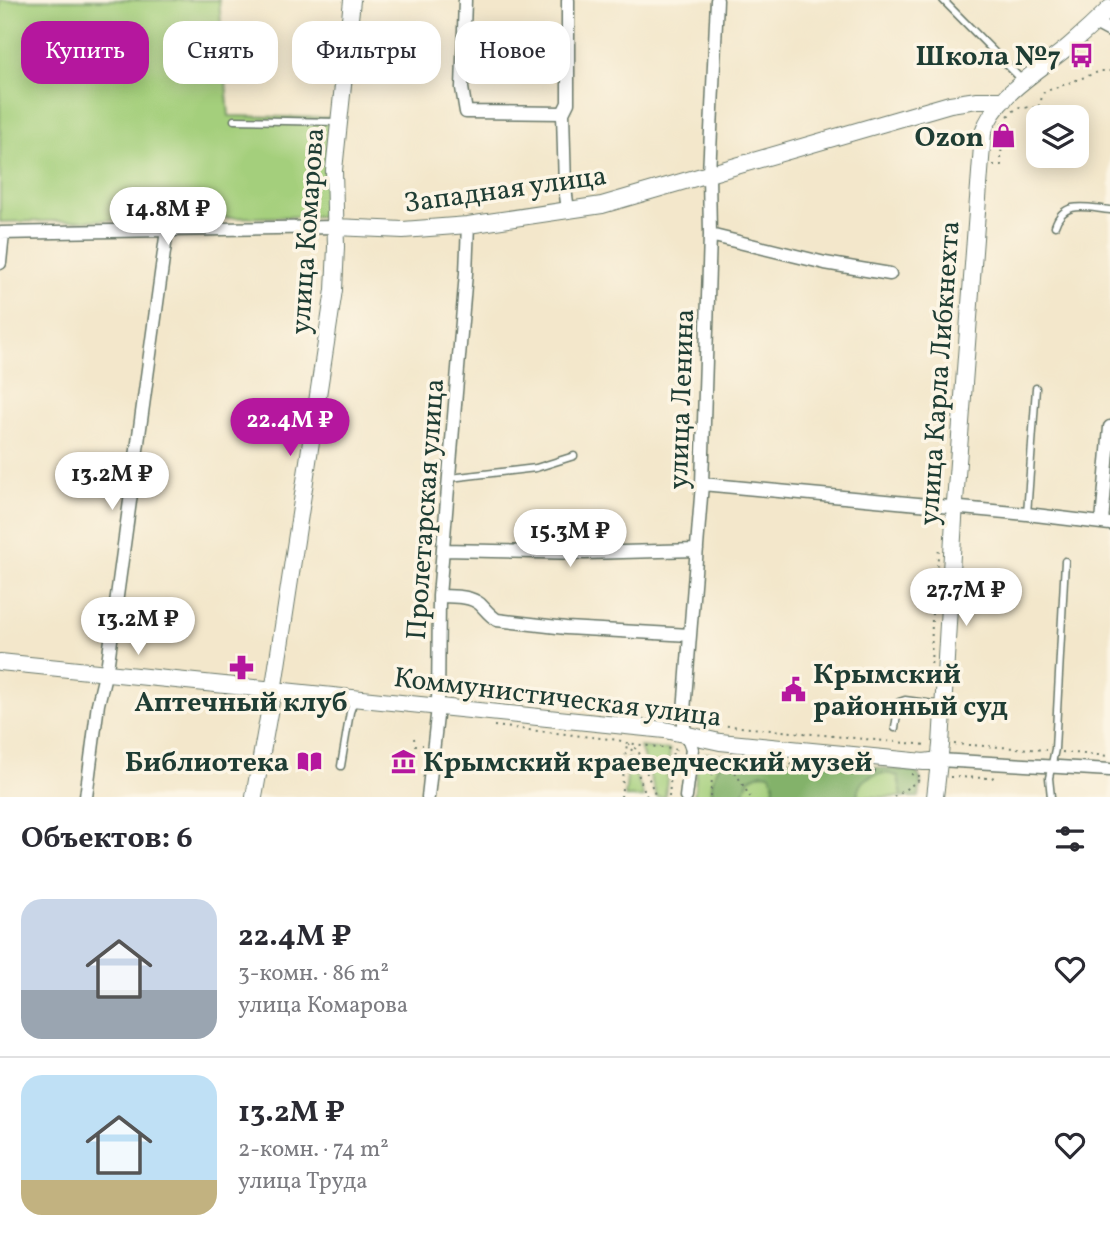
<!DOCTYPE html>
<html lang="ru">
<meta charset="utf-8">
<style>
:root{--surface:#fff;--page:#f2f2f3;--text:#2b2b33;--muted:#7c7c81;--line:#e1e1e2;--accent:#b5179e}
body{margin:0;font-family:Vollkorn,serif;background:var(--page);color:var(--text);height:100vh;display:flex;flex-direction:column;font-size:26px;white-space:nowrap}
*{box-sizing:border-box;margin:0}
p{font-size:23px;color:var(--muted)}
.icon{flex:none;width:38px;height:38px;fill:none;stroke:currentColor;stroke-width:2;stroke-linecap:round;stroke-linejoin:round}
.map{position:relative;height:797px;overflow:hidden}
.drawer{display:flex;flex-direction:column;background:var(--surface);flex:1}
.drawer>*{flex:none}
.top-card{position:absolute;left:21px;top:21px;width:700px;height:63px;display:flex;gap:14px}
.buttons{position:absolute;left:1026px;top:105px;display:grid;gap:14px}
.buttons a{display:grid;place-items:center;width:63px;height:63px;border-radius:14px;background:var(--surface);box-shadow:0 4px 18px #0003;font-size:35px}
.price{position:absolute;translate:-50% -60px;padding:0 16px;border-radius:24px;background:#fff;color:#222;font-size:23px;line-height:46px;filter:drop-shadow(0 2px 4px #0008)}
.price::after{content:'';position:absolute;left:50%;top:42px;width:21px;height:16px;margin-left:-10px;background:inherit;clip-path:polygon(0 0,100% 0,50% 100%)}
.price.on{background:var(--accent);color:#fff}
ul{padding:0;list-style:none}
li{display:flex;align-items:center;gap:21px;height:175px;padding:0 21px}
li+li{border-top:2px solid var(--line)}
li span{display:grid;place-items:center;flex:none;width:196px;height:140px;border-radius:21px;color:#555}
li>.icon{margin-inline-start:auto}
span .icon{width:84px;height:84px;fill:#fffc;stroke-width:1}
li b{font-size:30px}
h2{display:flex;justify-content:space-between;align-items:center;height:84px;padding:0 21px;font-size:30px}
.tag{padding:0 24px;border-radius:21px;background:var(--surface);box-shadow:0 4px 18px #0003;font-size:24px;line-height:63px}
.tag.on{background:var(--accent);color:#fff}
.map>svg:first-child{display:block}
</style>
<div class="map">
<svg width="1110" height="797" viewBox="0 0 1110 797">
<rect width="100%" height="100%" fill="#fcf5e5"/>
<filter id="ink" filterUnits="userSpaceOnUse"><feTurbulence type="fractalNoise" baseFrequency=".0143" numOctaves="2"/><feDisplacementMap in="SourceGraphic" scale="14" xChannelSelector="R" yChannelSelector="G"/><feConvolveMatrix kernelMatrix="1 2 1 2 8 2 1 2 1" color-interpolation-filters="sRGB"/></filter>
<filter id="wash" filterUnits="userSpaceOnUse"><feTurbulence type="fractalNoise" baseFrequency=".00686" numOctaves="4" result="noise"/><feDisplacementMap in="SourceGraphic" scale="28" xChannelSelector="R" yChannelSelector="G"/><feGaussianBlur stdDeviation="1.57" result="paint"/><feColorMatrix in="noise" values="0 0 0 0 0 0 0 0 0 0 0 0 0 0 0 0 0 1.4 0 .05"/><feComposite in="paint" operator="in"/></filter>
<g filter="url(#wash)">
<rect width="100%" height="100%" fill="#f3e7cb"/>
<path fill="#a4cf7b" stroke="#628658" stroke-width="2" d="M 0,0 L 219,0 L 229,116 L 332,118 L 328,216 L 0,222 Z
M 640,747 L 670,750 L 665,797 L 657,797 Z
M 705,753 L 914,771 C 924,777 920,787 919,797 L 694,797 L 697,765 Z
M 629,757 L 644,797 L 625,797 Z"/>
<path fill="#83b26b" stroke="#517850" stroke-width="2" d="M 729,754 L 914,771 C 924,777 920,787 919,797 L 902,797 L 898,776 C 879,770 859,775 857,797 L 771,797 C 775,789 775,781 770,774 L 762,773 L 749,779 L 742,797 L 712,797 C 710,778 716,768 729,754 Z"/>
</g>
<g filter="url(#ink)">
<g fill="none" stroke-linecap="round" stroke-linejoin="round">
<defs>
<path id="lane" d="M 943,0 L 1023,81
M 234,120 L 337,122
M 1055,226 C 1064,199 1087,208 1110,210
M 450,478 L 536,468 L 574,456
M 1027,514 L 1036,388
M 895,728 L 899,702 L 905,700 L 941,705
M 341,766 L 350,712 L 354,701
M 1051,797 L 1049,778 L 1055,749 L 1065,561"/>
<path id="street" d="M 465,0 L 462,88 L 466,112 L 563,113
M 1095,23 L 1110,31
M 568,210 L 565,188 L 563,113 L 568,103 L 568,0
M 0,233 L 335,227
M 710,235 L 825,263 L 890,274
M 0,263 L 3,233
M 702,484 L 1027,514 L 1110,524
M 1102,523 L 1110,427
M 443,550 L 585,553 L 697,550
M 439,596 C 452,597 469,595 480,604 C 486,610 489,615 497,620 L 566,628 L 690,635
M 939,760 L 1110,770
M 86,797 L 98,704 L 108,662 L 167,230
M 428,797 L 438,707 L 439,596 L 466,273 L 468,225
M 686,797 L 692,749 L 684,727 L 684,711 L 702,484 L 710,235 L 709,174 L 717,0"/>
<path id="secondary" d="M 335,227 L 403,230 L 468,225 L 602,205 L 950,104 L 977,100 L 1004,100
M 0,662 L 665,730 L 720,742 L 924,762 L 939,760
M 254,797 L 275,679 L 334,290 L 336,247 L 334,170 L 352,0
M 935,797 L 941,745 L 955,502 L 983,133 C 995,94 1040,71 1070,45 C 1084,33 1097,21 1110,8"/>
</defs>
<use href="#lane" stroke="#697869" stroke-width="9"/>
<use href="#street" stroke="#697869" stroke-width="15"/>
<use href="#secondary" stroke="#697869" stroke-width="18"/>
<path stroke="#697869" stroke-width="2" stroke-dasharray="2 5" stroke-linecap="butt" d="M 1008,116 L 1018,107 L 1038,108 L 1044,92 L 1101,71 L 1110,71
M 993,165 L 1001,165 L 1002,122
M 931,685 L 932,612 L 939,548
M 699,723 L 927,745
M 494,726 L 618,740 L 627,743 L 679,750
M 414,738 L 415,745 L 423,745
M 954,744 L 1046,750
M 632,749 L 630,753 L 647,797
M 1062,752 L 1110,756
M 701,757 L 714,762
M 728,760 L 750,797
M 911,774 L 923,777
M 950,777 L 992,778 L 996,775
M 621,797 L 627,743 L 638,750 L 656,797
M 669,797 L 673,749
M 710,797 L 714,762 L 727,759 L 881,772
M 894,797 L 922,778"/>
<use href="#lane" stroke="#fff" stroke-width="6"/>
<use href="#street" stroke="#fff" stroke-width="12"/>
<use href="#secondary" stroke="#fff" stroke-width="16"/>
</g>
</g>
<defs>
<symbol id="bus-bare" viewBox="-9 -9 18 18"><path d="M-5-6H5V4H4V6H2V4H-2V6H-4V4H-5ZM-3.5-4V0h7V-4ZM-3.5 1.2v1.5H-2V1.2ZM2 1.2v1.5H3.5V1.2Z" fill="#b5179e" stroke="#fcf5e5" stroke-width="2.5" paint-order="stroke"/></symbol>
<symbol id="shop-bare" viewBox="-9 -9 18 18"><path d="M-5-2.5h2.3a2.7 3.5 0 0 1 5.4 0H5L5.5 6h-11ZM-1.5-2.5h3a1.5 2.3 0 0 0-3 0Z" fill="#b5179e" stroke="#fcf5e5" stroke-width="2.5" paint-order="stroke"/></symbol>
<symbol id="pharmacy-bare" viewBox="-9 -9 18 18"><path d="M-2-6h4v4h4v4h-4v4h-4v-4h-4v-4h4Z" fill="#b5179e" stroke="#fcf5e5" stroke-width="2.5" paint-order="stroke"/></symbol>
<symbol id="civic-bare" viewBox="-9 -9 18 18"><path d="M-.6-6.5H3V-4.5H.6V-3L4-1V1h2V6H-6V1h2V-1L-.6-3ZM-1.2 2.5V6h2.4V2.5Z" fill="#b5179e" stroke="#fcf5e5" stroke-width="2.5" paint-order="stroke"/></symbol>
<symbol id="library-bare" viewBox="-9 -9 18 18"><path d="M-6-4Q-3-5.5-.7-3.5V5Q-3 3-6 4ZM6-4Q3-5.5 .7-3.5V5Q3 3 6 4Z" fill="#b5179e" stroke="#fcf5e5" stroke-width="2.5" paint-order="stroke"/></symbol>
<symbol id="museum-bare" viewBox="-9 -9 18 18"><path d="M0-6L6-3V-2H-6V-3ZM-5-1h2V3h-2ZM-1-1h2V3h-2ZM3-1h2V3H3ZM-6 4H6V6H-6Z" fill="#b5179e" stroke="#fcf5e5" stroke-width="2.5" paint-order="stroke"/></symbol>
</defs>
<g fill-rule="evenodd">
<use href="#bus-bare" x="1064" y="38" width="35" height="35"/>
<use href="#shop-bare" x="986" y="118" width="35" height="35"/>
<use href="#pharmacy-bare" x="224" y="650" width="35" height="35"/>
<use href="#civic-bare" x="776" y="672" width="35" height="35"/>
<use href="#library-bare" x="292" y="744" width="35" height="35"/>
<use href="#museum-bare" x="386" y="744" width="35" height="35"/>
</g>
<g text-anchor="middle" stroke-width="7" stroke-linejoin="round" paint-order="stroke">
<g font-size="28" font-weight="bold" fill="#1f3d34" stroke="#fcf5e5" text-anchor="end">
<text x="1061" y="65">Школа №7</text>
<text x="984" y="146">Ozon</text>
<text x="813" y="683" text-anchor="start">Крымский<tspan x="813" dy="32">районный суд</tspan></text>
<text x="241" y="711" text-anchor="middle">Аптечный клуб</text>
<text x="289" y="771">Библиотека</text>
<text x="423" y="771" text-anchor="start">Крымский краеведческий музей</text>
</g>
<g font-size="28" fill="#1f3d34" stroke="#fcf5e5">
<text transform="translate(505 188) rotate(-8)" y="10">Западная улица</text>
<text transform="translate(306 231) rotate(-86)" y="10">улица Комарова</text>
<text transform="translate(938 373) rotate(-86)" y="10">улица Карла Либкнехта</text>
<text transform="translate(680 399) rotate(-88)" y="10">улица Ленина</text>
<text transform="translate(424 509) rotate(-86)" y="10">Пролетарская улица</text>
<text transform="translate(558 696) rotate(7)" y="10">Коммунистическая улица</text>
</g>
</g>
</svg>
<div class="buttons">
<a><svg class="icon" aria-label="layers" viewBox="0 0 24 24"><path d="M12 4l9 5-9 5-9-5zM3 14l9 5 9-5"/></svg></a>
</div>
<b class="price" style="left:168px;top:247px">14.8M ₽</b>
<b class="price on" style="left:290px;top:458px">22.4M ₽</b>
<b class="price" style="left:112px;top:512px">13.2M ₽</b>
<b class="price" style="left:570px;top:569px">15.3M ₽</b>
<b class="price" style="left:966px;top:628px">27.7M ₽</b>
<b class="price" style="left:138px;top:657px">13.2M ₽</b>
<div class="top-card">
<a class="tag on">Купить</a>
<a class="tag">Снять</a>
<a class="tag">Фильтры</a>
<a class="tag">Новое</a>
</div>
</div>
<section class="drawer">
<h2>Объектов: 6<svg class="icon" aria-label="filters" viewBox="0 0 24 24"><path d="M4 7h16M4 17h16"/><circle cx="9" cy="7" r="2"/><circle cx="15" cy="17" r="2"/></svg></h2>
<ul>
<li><span style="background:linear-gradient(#c9d6e8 65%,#9aa5b1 0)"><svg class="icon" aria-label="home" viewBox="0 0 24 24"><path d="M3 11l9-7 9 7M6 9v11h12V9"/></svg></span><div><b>22.4M ₽</b><p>3-комн. · 86 m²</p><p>улица Комарова</p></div><svg class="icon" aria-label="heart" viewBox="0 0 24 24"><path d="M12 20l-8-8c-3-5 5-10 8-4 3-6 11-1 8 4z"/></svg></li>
<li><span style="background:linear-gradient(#bfe0f5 75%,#c2b280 0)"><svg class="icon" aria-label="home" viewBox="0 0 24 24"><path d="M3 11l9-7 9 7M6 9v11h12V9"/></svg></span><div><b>13.2M ₽</b><p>2-комн. · 74 m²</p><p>улица Труда</p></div><svg class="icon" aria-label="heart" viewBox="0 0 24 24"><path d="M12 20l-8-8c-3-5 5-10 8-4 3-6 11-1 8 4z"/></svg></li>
</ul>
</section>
